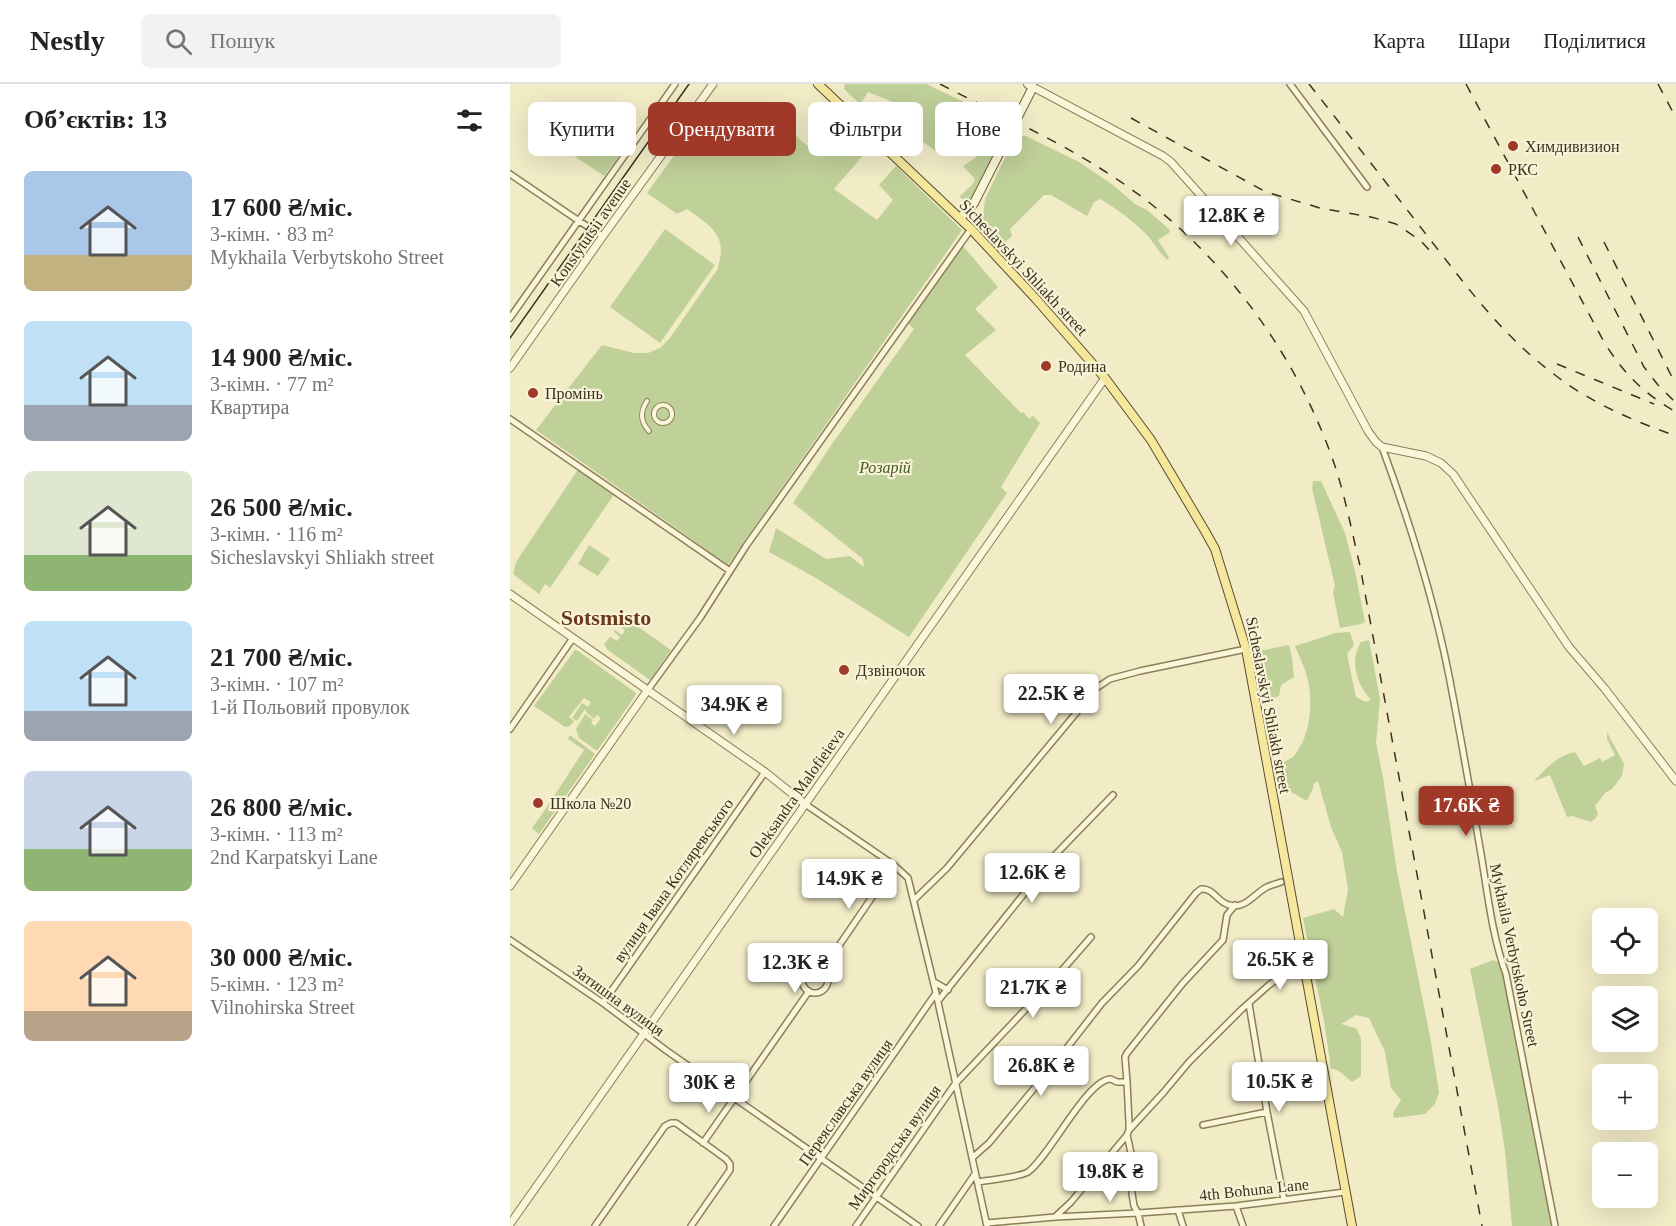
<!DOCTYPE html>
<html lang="uk">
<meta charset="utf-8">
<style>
:root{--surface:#fff;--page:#f2f2f2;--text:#222;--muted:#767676;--line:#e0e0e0;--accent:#a03927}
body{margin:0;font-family:"Times New Roman",serif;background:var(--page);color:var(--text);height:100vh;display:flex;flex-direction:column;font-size:22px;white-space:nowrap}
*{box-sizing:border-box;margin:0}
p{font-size:20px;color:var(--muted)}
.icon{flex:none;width:33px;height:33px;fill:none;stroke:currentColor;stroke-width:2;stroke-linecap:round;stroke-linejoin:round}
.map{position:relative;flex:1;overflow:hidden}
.drawer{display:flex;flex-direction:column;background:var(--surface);width:510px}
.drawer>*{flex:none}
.top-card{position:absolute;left:18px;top:18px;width:570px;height:54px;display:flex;gap:12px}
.tools{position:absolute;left:1082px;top:824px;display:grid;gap:12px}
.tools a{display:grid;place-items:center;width:66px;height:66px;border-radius:9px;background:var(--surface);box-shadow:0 6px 24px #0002;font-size:30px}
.price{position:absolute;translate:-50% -51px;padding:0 14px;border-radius:6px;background:#fff;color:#222;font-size:20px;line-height:39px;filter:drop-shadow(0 2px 3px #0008)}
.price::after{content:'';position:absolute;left:50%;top:36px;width:18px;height:14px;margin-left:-9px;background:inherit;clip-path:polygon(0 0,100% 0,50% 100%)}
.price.selected{background:var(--accent);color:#fff}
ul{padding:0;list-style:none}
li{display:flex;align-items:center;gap:18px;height:150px;padding:0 24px}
li span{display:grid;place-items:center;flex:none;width:168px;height:120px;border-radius:9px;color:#555}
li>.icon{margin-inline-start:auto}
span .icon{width:72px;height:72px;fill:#fffc;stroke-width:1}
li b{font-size:26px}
h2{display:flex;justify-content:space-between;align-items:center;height:72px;padding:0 24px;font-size:26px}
.tag{padding:0 21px;border-radius:9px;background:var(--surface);box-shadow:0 6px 24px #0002;font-size:21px;line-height:54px}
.tag.selected{background:var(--accent);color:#fff}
header{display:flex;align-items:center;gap:36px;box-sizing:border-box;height:84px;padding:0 30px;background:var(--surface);border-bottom:2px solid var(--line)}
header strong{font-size:28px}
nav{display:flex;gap:33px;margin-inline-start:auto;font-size:21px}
.search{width:420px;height:54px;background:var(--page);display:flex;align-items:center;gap:15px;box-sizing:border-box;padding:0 21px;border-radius:9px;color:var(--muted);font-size:22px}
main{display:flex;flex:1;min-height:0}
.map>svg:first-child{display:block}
</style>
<header>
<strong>Nestly</strong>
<div class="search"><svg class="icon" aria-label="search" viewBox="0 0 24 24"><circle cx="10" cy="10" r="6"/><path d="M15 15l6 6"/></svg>Пошук</div>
<nav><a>Карта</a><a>Шари</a><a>Поділитися</a></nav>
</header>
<main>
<section class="drawer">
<h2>Об’єктів: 13<svg class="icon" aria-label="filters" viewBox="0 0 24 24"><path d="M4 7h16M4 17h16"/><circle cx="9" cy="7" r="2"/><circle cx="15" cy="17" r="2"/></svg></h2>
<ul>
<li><span style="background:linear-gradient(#a9c7e8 70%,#c2b280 0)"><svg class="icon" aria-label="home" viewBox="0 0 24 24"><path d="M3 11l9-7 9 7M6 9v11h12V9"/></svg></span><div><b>17 600 ₴/міс.</b><p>3-кімн. · 83 m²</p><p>Mykhaila Verbytskoho Street</p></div></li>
<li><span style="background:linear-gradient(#bfe0f5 70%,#9aa5b1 0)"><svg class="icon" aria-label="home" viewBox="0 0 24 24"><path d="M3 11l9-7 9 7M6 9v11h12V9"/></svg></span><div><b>14 900 ₴/міс.</b><p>3-кімн. · 77 m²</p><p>Квартира</p></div></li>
<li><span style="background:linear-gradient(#dfe7d0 70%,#8fb573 0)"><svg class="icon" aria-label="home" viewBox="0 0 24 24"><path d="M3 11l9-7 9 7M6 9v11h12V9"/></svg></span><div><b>26 500 ₴/міс.</b><p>3-кімн. · 116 m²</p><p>Sicheslavskyi Shliakh street</p></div></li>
<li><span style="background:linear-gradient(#bfe0f5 75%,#9aa5b1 0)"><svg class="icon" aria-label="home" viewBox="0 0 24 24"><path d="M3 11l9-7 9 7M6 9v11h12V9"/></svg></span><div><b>21 700 ₴/міс.</b><p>3-кімн. · 107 m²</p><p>1-й Польовий провулок</p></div></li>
<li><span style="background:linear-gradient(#c9d6e8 65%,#8fb573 0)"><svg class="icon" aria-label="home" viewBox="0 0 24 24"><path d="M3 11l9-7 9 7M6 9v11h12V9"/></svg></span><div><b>26 800 ₴/міс.</b><p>3-кімн. · 113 m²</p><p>2nd Karpatskyi Lane</p></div></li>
<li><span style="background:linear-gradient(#ffd9b3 75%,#b9a48a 0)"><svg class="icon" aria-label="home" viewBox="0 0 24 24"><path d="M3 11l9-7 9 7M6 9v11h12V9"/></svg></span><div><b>30 000 ₴/міс.</b><p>5-кімн. · 123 m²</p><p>Vilnohirska Street</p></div></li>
</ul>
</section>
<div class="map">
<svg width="1166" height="1142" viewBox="0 0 1166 1142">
<rect width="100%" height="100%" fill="#f1ebc6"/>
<path fill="#c0d099" d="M 335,0 L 416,0 L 500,40 L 464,115 L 459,118 L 449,113 L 463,100 L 465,95 L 453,82 L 467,73 L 454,68 L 438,57 L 434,62 L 431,60 L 425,67 L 411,56 L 412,48 C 395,43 395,37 390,21 L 358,8 L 350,20 L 334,5 Z
M 200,22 L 240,51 L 259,29 L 300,64 L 328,31 L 363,60 L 324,105 L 367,136 L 383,116 L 369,101 L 386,82 L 452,146 L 217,482 L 186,458 L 26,346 L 92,261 L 124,269 L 138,269 L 150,264 L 160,254 L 207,186 C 219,152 202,143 177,125 L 167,130 L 137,109 Z
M 55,27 L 111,69 L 94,92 L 36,53 Z
M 506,51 L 516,52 L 569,78 L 603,101 L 625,120 L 637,126 L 660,146 L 659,149 L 648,156 L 659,173 L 657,176 C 650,169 645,161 639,153 C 625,138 607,125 590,115 L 584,118 L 577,132 L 541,111 L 534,111 L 500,145 L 502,152 L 494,159 L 481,152 L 472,140 L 475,115 Z
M 155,145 L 205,181 L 150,259 L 100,223 Z
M 453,162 L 488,203 L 465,225 L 486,246 L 455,271 L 511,329 L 513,328 L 519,335 L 523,332 L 530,339 L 491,403 L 497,409 L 399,553 L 306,494 L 259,468 L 266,444 L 316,475 L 340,472 L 354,483 L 353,475 L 283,419 L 322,360 L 404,245 L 398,239 Z
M 69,384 L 105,409 L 40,504 L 35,500 L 29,510 L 3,490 L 6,478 Z
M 803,397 L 811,397 L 835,449 L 845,487 L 855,538 L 851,540 L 830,544 L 823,508 L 825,502 L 802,404 Z
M 79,461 L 100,475 L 88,492 L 68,480 Z
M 114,533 L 161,566 L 140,596 L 98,566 L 94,560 L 100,553 L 107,557 L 110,553 L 104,548 L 105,546 L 112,551 L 115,546 L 108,541 L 109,539 L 116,544 L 120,540 L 112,534 Z
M 840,548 L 844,561 L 837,570 L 846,613 L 855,618 L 861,616 C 847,601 839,577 851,558 L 859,556 L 870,615 L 866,659 L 873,693 L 887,788 L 920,952 L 929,1008 L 925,1020 L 915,1030 L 884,1034 L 883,1029 L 891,1016 L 881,1004 L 875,968 L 859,934 L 846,931 L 831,940 L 846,944 L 851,954 L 851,992 L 842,998 L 829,987 L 821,984 L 814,937 L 793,834 L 824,825 L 833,833 L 838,805 L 832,768 L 821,743 L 808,697 L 804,699 L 803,704 L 797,717 L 781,708 L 772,707 L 766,680 C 773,678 782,676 786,669 C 800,651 802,623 799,602 C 797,588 790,574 785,562 L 826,549 Z
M 779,561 L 782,574 L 784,593 L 771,601 L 769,612 L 753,617 L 744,568 Z
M 65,566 L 68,567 L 126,609 L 125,612 L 87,667 L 69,654 L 66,645 L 75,630 L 83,636 L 81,639 L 85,642 L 91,634 L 87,631 L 84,635 L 77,629 L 75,625 L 67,637 L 62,634 L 72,619 L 78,623 L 81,618 L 74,614 L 59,633 L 64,637 L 60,642 L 55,643 L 24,622 Z
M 1097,648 L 1114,680 L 1112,692 L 1102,705 L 1095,709 L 1085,722 L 1088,730 L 1086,734 L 1081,738 L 1062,732 L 1057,733 L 1040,691 L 1024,697 C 1037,684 1046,672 1065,668 L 1074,682 L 1090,674 L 1092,678 L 1105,671 L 1097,655 Z
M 60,651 L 85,670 L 29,750 L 22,744 L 37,723 L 74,666 L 58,655 Z
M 983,876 L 990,879 L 994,892 L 1043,1142 L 1002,1142 L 995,1067 L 988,1022 L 960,885 Z"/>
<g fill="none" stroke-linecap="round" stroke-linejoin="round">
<defs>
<path id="pedestrian" d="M 137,317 C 130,328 130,337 139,347
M144 330a9 9 0 1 1 18 0a9 9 0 1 1-18 0Z"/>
<path id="minor" d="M 780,0 L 857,103
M 0,90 L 69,137 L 93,152
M 0,234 L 165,0
M 0,335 L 220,487
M 872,363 C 902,444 928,528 943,613 C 953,665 962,718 971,770 C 978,812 982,851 996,890 L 1045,1142
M 137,607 L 190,534 L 236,462 L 461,145
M 0,645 L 63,554
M 295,720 L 384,781 L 398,794 L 426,909 L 477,1142
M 404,816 L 437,784 L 577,616 L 582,607 L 600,595 L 630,587 L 736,565
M 0,856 L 93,919 L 157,967 L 408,1142
M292 896a13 13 0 1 1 26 0a13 13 0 1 1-26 0Z
M 313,885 L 384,781
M 424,898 L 438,906
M 428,917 L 545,771 L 603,711
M 93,919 L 255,688
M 739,920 L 757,1028
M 617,998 L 619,1039 L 619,1046 L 617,1051 L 621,1069 L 620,1097 L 624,1122 L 628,1129 L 631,1142
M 693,1041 L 757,1028 L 774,1116
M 619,1046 L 653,1009 L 679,978 L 732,925 L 759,901 L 773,891 L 794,882
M 193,1059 L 299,907
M 462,1074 L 479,1059 L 549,974 L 592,919 L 628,882 L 686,809 L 691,805 C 704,804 707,818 719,821 C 735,826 745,809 757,803 C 761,801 766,800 771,798
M 468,1098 C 479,1096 510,1093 518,1088 C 540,1072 577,995 601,995 L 607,998 L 617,998 L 615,973 L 617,969 L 673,899 L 713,856 L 717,831 L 725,821
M 726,1122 L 733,1142
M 668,1126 L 673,1142
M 545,1133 L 561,1118 L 617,1051
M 476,1139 L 545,1133 L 628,1129 L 726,1122 L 835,1108
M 85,1142 L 155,1042 L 161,1039 L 166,1039 L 216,1075 L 220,1080 L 220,1086 L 181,1142
M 264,1142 L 426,909
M 346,1142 L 445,1000 L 547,892 L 581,853
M 429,1142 L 465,1090"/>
<path id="tertiary" d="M 523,3 L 653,72 L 661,78 L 794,227 L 858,347 L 866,358 L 872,363 L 916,372 L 931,379 L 943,390 L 1059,563 L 1095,605 L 1166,697
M 0,284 L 93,152 L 203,0
M 0,510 L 255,688 L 295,720
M 0,802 L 137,607
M 0,1140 L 595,294"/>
<path id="secondary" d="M 450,134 L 464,119 L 523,3 L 518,0"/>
<path id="primary" d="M 308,0 L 461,145 L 526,215 L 595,294 L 641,356 L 695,447 L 705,465 L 736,565 L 842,1142"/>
</defs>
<use href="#pedestrian" stroke="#8d7e5a" stroke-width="6"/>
<use href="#minor" stroke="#8d7e5a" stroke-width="8"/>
<use href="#tertiary" stroke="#8d7e5a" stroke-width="9"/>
<use href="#secondary" stroke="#6f5e3d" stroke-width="10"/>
<use href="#primary" stroke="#5b4a2e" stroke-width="10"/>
<use href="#pedestrian" stroke="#fbf6da" stroke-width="4"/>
<use href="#minor" stroke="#fbf6da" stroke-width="5"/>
<use href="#tertiary" stroke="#fbf6da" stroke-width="7"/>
<use href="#secondary" stroke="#fbf6da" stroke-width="8"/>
<use href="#primary" stroke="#f5e89c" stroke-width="8"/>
<path stroke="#3d321f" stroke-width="1.5" d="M 0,254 L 179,0"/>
<path stroke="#3d321f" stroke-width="1.5" stroke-dasharray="10 10" stroke-linecap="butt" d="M 430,0 C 488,30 548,56 602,92 C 702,157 779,257 820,368 C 834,405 841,444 850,482 L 972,1142
M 799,0 C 840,52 881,105 922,158 C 961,208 993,252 1045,291 C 1081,319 1124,337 1166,352
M 956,0 L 1094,258 C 1114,290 1133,309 1166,328
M 1148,0 L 1166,34
M 621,34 L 756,108 L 810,124 L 861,133 L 886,140 L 911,157 L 920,167
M 1068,153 L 1134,283 L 1148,301 L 1166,319
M 1094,158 L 1166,301
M 1047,280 L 1144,320"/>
</g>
<g fill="#a03927" stroke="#f8f3d6" stroke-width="2">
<circle cx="1003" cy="62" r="6"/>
<circle cx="986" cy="85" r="6"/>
<circle cx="536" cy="282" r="6"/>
<circle cx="23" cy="309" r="6"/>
<circle cx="334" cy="586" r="6"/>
<circle cx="28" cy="719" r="6"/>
</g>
<g text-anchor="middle" stroke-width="4.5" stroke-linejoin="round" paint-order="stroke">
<g font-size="16" fill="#3d321f" stroke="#f8f3d6" text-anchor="start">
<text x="1015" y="68">Химдивизион</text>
<text x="998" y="91">РКС</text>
<text x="548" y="288">Родина</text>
<text x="35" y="315">Промінь</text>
<text x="346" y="592">Дзвіночок</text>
<text x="40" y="725">Школа №20</text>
</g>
<g font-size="16" fill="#3d321f" stroke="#f8f3d6">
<text transform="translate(80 148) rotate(-55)" y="6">Konstytutsii avenue</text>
<text transform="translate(514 183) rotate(47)" y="6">Sicheslavskyi Shliakh street</text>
<text transform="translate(759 621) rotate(79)" y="6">Sicheslavskyi Shliakh street</text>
<text transform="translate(286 709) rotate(-55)" y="6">Oleksandra Malofieieva</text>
<text transform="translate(163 796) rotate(-55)" y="6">вулиця Івана Котляревського</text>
<text transform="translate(1005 871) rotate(78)" y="6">Mykhaila Verbytskoho Street</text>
<text transform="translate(109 916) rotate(36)" y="6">Затишна вулиця</text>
<text transform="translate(335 1018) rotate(-55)" y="6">Переяславська вулиця</text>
<text transform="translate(384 1063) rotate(-55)" y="6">Миргородська вулиця</text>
<text transform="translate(744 1105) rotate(-6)" y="6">4th Bohuna Lane</text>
</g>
<g font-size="16" font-style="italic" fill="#445a24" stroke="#f8f3d6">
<text x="375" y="389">Розарій</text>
</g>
<g font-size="22" font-weight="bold" fill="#6c391c" stroke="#f8f3d6">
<text x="96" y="541">Sotsmisto</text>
</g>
</g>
</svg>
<div class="tools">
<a><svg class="icon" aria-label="locate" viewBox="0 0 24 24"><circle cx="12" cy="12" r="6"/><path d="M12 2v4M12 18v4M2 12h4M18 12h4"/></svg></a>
<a><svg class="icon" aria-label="layers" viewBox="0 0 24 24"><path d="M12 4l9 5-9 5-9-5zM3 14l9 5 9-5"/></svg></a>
<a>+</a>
<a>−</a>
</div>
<b class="price" style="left:721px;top:163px">12.8K ₴</b>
<b class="price" style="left:541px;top:641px">22.5K ₴</b>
<b class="price" style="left:224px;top:652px">34.9K ₴</b>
<b class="price selected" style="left:956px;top:753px">17.6K ₴</b>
<b class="price" style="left:522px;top:820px">12.6K ₴</b>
<b class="price" style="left:339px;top:826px">14.9K ₴</b>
<b class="price" style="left:770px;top:907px">26.5K ₴</b>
<b class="price" style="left:285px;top:910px">12.3K ₴</b>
<b class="price" style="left:523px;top:935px">21.7K ₴</b>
<b class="price" style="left:531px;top:1013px">26.8K ₴</b>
<b class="price" style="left:769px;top:1029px">10.5K ₴</b>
<b class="price" style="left:199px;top:1030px">30K ₴</b>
<b class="price" style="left:600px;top:1119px">19.8K ₴</b>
<div class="top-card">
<a class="tag">Купити</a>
<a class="tag selected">Орендувати</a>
<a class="tag">Фільтри</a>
<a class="tag">Нове</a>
</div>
</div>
</main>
